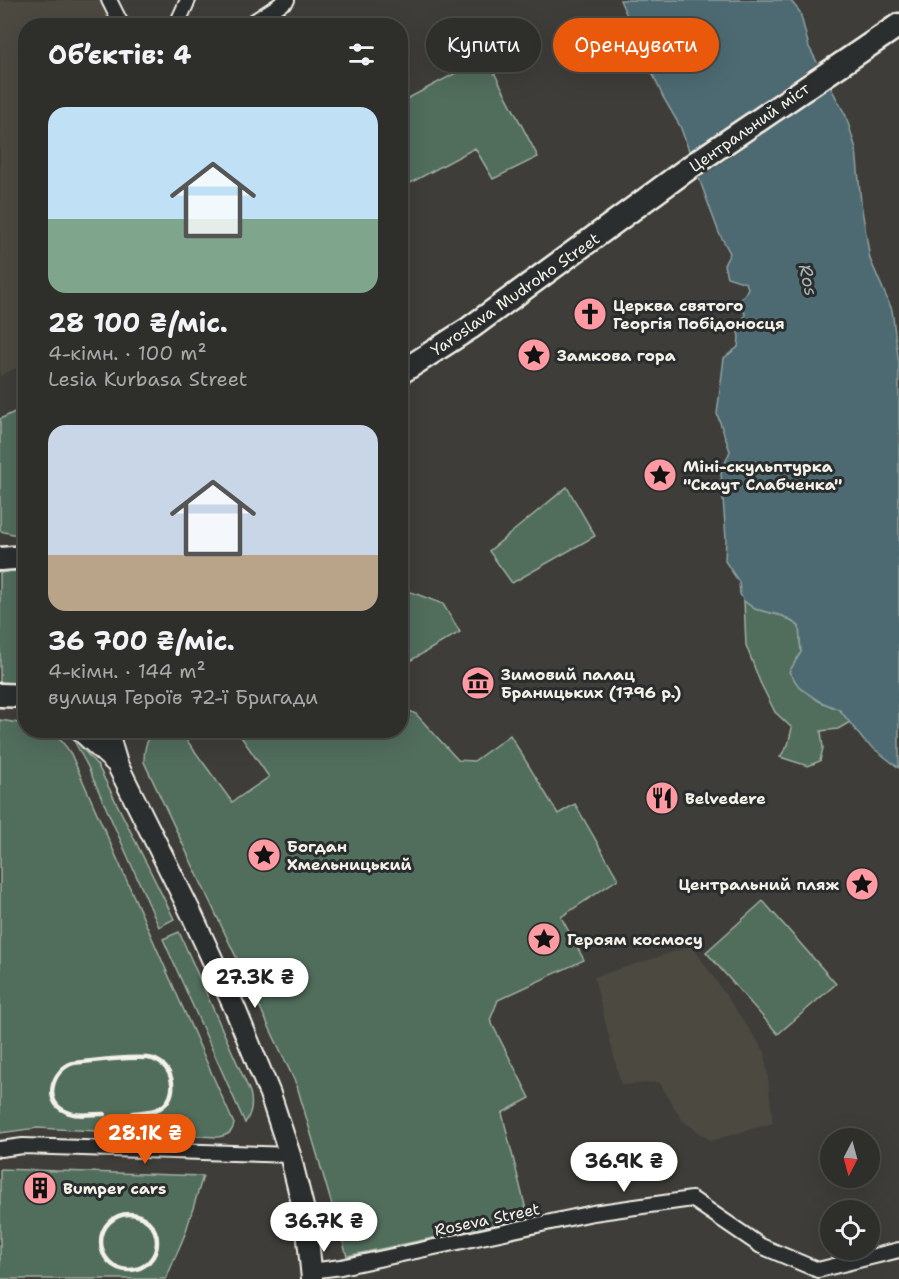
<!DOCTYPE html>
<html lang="uk">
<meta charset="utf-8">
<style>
:root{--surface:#2e2e2b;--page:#3a3a37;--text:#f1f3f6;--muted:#a7a8a9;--line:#494a47;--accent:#ea580c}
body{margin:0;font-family:"Shantell Sans",sans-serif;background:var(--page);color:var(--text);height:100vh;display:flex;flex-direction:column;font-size:22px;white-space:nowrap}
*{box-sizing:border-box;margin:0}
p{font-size:20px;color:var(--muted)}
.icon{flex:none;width:33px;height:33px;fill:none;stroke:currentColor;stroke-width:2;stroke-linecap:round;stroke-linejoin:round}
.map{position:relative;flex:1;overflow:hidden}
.sheet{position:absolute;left:18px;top:18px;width:390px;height:720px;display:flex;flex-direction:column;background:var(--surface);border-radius:24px;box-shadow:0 6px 24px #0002,0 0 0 2px var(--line)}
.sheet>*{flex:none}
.banner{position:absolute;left:426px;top:18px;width:382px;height:54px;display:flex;gap:12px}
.needle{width:39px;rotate:186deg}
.buttons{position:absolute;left:820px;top:1128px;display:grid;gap:12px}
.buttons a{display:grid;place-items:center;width:60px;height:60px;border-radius:50%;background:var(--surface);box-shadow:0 6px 24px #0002,0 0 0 2px var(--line);font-size:30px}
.price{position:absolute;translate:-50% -51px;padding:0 14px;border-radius:21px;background:#fff;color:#222;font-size:20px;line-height:39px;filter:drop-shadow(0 2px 3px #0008)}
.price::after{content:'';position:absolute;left:50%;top:36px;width:18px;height:14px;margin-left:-9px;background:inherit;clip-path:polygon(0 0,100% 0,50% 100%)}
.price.selected{background:var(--accent);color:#fff}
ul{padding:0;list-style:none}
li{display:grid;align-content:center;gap:12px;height:318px;padding:0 30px}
li span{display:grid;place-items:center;height:186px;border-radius:18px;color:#555}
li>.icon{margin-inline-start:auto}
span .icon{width:108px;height:108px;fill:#fffc;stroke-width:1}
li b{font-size:26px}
h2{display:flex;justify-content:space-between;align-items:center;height:72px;padding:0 30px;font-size:26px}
.pill{padding:0 21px;border-radius:27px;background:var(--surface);box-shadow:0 6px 24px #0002,0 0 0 2px var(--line);font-size:21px;line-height:54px}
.pill.selected{background:var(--accent);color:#fff}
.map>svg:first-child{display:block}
</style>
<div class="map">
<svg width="899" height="1279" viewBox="0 0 899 1279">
<rect width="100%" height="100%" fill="#3e3d39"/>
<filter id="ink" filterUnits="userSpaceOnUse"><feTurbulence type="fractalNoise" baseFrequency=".0167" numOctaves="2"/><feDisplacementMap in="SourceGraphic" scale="12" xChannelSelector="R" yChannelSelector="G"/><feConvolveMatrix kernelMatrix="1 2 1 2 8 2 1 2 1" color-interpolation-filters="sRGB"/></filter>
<g filter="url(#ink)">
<path fill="#4c4841" d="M 0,0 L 102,0 L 113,25 L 26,26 L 25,364 L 0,376 Z
M 692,946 L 765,1052 L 773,1123 L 711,1141 L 682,1120 L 659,1082 L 621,1085 L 594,977 Z"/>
<path fill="#516d5c" stroke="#a2afa2" stroke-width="1.5" d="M 486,57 L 538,157 L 493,179 L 475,148 L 401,188 L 401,102 Z
M 25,407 L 25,537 L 0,531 L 0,419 Z
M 567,487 L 595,536 L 512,583 L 489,551 Z
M 13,571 L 26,572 L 25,682 L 17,684 L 0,682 L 0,573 Z
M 411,592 L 443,604 L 460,632 L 401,666 L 401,595 Z
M 744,601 L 755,609 L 783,616 L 799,626 L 801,652 L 819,701 L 840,710 L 850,722 L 838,729 L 821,731 L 823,748 L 820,761 L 808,766 L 780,757 L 788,745 L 792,728 L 775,712 L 760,682 L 746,645 Z
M 401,707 L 416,714 L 458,760 L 474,761 L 510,735 L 558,814 L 575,804 L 618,879 L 561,917 L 584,960 L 498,1000 L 490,1020 L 530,1098 L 502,1113 L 528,1218 L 347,1256 L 297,1086 L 144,762 C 144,733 154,730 180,731 L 232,802 L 269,777 L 237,731 L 400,730 Z
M 0,720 L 25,724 L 26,730 C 49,730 58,733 71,754 L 234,1124 C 232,1133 228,1135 218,1137 L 37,1128 L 0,1133 Z
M 72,737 L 98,766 L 174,919 L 159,927 L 88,767 Z
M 763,901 L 836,984 L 778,1034 L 706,952 Z
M 179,932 L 250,1092 C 253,1103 252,1113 245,1123 L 163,939 Z
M 0,1170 L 1,1169 L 203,1176 L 185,1234 L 166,1279 L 0,1279 Z"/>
<path fill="#4e6b72" stroke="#90a1a1" stroke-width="1.5" d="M 620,0 L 790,0 L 800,12 L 809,47 L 846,116 L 856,149 L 861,203 L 870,259 L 892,310 L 899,364 L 899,768 L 864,741 L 840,710 L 819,701 L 800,688 L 789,672 L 801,652 L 799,626 L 783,616 L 755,609 L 744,601 L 740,594 L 739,582 L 725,561 L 726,538 L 721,473 L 730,451 L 717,414 L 724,358 L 738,347 L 739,337 L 737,327 L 743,324 L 745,313 L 740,308 L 739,300 L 744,296 L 748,288 L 746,283 L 727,277 L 724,265 L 730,253 L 719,233 L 680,126 L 663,97 Z"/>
<path fill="#3e3d39" d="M 820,61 L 832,84 L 697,180 L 687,154 Z"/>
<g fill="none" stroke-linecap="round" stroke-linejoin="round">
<defs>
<path id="street" d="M 109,0 L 122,26
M 176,26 L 188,0
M 247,26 L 287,0
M 0,1149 L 23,1146 L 290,1155
M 311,1271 L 341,1267 L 593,1213 L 692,1199 L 761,1246 L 818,1270 L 899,1250"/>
<path id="secondary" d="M 80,730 L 115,762
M 107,730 L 117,764 L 192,915 L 236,1011 L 270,1094 L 290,1155 L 306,1219 L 312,1279"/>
<path id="primary" d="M 400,373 L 470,328 L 697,162 L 899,25
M 0,559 L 26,557
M 0,695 L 26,696"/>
</defs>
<use href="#street" stroke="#f4f1e8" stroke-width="18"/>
<use href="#secondary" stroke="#f4f1e8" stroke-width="24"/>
<use href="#primary" stroke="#f4f1e8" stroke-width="27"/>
<use href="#street" stroke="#2a2d2e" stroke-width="14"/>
<use href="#secondary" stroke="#2a2d2e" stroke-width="20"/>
<use href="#primary" stroke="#2a2d2e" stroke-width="22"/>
<path stroke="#f4f1e8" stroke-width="4.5" d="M 104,1114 C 91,1114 76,1117 65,1111 C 42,1101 53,1069 73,1063 C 90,1061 140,1055 153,1059 C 174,1066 180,1096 160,1108 C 153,1112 141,1112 133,1113
M101 1242a28 28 0 1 1 56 0a28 28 0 1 1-56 0Z"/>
</g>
</g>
<defs>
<symbol id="church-disc" viewBox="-11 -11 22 22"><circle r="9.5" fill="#ff9aa2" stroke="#2a2d2e"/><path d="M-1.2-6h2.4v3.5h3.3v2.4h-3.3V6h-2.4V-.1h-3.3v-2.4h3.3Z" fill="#111"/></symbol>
<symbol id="sight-disc" viewBox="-11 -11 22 22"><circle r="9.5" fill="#ff9aa2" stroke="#2a2d2e"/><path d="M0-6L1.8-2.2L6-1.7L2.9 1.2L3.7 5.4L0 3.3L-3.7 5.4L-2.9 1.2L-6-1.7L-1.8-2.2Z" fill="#111"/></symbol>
<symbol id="museum-disc" viewBox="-11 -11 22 22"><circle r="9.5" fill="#ff9aa2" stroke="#2a2d2e"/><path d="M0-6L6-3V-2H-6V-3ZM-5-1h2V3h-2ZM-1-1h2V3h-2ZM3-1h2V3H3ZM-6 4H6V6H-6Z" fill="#111"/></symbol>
<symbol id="restaurant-disc" viewBox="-11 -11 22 22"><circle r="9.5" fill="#ff9aa2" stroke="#2a2d2e"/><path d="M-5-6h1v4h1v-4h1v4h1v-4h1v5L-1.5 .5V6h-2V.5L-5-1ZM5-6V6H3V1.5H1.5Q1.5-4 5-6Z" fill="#111"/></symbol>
<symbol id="building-disc" viewBox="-11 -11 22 22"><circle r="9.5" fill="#ff9aa2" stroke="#2a2d2e"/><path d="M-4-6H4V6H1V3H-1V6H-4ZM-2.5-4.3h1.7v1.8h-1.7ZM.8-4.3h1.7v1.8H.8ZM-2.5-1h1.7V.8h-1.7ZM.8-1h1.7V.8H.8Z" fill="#111"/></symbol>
</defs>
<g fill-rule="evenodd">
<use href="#church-disc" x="571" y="295" width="38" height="38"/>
<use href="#sight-disc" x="515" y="336" width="38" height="38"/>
<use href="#sight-disc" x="641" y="456" width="38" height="38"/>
<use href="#museum-disc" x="459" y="664" width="38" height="38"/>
<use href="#restaurant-disc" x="643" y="779" width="38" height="38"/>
<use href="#sight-disc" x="245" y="836" width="38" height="38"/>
<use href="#sight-disc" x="843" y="865" width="38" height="38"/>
<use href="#sight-disc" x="525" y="920" width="38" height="38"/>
<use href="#building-disc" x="21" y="1169" width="38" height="38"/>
</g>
<g text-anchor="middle" stroke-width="6" stroke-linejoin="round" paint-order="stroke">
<g font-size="16" fill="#f4f1e8" stroke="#2a2d2e">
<text transform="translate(749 127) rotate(-35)" y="6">Центральний міст</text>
<text transform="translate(515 294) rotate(-35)" y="6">Yaroslava Mudroho Street</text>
<text transform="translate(487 1219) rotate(-12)" y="6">Roseva Street</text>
</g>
<g font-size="16" font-weight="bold" fill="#f4f1e8" stroke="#2a2d2e" text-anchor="start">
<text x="613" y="311">Церква святого<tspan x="613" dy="18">Георгія Побідоносця</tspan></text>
<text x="557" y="361">Замкова гора</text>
<text x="683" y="472">Міні-скульптурка<tspan x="683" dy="18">"Скаут Слабченка"</tspan></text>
<text x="501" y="680">Зимовий палац<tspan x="501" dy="18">Браницьких (1796 р.)</tspan></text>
<text x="685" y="804">Belvedere</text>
<text x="287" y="852">Богдан<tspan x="287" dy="18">Хмельницький</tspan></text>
<text x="839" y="890" text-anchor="end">Центральний пляж</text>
<text x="567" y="945">Героям космосу</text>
<text x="63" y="1194">Bumper cars</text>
</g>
<g font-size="18" font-style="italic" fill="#a9b5b3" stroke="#2a2d2e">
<text transform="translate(808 280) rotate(77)" y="6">Ros</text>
</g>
</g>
</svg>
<div class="buttons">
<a><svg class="needle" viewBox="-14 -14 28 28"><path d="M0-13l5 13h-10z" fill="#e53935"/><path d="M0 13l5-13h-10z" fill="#a7a8a9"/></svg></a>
<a><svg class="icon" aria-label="locate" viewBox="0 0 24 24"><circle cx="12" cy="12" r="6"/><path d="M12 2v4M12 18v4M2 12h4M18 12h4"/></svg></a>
</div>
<b class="price" style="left:255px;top:1009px">27.3K ₴</b>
<b class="price selected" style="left:145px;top:1165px">28.1K ₴</b>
<b class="price" style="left:624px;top:1193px">36.9K ₴</b>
<b class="price" style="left:324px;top:1253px">36.7K ₴</b>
<div class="banner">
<a class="pill">Купити</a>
<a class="pill selected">Орендувати</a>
</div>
<section class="sheet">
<h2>Об’єктів: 4<svg class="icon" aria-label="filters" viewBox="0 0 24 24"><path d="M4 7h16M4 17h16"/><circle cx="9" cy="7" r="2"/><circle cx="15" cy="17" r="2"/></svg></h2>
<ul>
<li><span style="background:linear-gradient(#bfe0f5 60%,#7fa58c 0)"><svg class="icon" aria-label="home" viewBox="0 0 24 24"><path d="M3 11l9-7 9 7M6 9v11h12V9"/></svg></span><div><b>28 100 ₴/міс.</b><p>4-кімн. · 100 m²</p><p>Lesia Kurbasa Street</p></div></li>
<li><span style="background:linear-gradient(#c9d6e8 70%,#b9a48a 0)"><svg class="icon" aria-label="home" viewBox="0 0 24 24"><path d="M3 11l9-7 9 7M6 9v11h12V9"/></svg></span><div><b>36 700 ₴/міс.</b><p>4-кімн. · 144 m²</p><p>вулиця Героїв 72-ї Бригади</p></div></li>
</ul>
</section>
</div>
